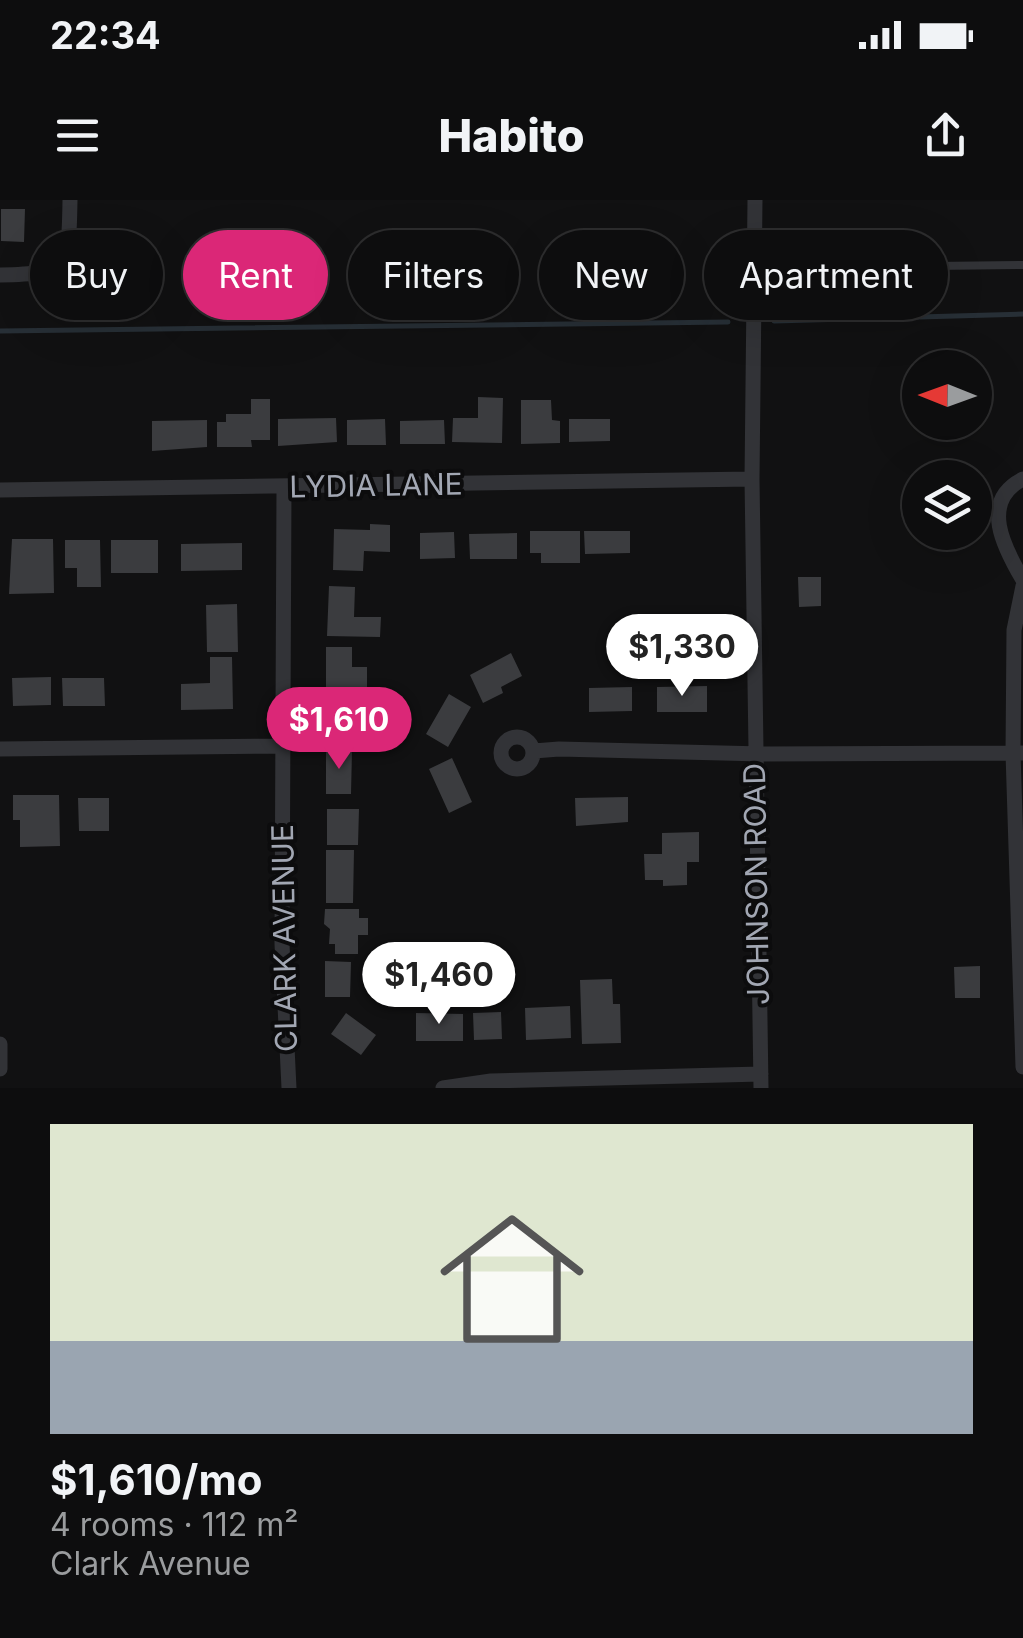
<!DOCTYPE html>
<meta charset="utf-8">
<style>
:root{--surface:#0d0d0e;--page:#1b1b1c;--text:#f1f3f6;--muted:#9a9c9e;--line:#2d2d2e;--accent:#db2777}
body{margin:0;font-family:Inter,sans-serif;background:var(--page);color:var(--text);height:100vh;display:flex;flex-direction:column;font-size:38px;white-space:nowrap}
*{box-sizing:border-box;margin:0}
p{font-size:32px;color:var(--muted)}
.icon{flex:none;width:55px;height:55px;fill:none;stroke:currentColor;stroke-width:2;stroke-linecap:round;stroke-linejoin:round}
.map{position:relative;height:888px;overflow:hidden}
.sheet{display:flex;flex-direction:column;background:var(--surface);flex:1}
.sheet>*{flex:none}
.guide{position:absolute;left:30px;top:30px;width:965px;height:90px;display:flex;gap:20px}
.needle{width:65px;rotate:271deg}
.buttons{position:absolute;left:902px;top:150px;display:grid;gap:20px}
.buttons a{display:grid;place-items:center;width:90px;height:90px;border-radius:50%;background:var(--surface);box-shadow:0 10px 40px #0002,0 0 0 2px var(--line);font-size:50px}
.price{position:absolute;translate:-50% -85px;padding:0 22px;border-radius:35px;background:#fff;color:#222;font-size:32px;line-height:65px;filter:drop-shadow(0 2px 5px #0008)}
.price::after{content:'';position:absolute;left:50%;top:60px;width:30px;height:22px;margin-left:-15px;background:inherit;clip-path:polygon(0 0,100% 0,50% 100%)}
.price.on{background:var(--accent);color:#fff}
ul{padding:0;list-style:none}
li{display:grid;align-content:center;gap:20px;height:530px;padding:0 50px}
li+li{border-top:2px solid var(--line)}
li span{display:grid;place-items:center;height:310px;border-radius:0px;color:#555}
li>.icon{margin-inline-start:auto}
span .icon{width:180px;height:180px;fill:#fffc;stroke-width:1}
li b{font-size:42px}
.tag{padding:0 35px;border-radius:45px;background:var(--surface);box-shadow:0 10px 40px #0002,0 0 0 2px var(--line);font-size:35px;line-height:90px}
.tag.on{background:var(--accent);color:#fff}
.status{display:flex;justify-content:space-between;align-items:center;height:70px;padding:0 50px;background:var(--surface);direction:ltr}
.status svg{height:28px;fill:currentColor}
header{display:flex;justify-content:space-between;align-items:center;height:130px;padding:0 50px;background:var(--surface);font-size:45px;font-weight:800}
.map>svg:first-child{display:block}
</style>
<div class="status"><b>22:34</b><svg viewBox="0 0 49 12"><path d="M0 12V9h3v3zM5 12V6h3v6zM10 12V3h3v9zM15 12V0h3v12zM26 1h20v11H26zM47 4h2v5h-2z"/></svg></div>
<header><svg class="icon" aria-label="menu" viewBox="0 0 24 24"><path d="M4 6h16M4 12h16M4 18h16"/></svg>Habito<svg class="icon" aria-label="share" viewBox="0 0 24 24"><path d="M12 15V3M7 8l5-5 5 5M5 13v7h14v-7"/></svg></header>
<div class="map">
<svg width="1023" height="888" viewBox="0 0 1023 888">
<rect width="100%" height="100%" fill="#111112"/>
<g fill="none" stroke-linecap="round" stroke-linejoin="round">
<path stroke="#272f36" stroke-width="5" d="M 774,121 L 1023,114
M 0,131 L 728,122"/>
</g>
<path fill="#3b3c3f" d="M 1,9 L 25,9 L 24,42 L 1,41 Z
M 478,197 L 503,198 L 502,243 L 452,242 L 453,218 L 478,218 Z
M 251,199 L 270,199 L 270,240 L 251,240 L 252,247 L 217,247 L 217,222 L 226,222 L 226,214 L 251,214 Z
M 521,200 L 551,200 L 552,220 L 560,221 L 560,243 L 521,244 Z
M 336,218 L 337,242 L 278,246 L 278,219 Z
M 385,219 L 386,245 L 347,245 L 347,220 Z
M 569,219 L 610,219 L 610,241 L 569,242 Z
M 207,220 L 207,247 L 152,251 L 152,221 Z
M 444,220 L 445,244 L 400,244 L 400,221 Z
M 370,324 L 390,325 L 390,352 L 364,351 L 363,371 L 333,370 L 334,329 L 370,330 Z
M 530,331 L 580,331 L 580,363 L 541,363 L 541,353 L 530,353 Z
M 584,331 L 630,331 L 630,353 L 585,354 Z
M 454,332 L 455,358 L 420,359 L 420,333 Z
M 517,333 L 517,359 L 470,359 L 469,334 Z
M 12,339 L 53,339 L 54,393 L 9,394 Z
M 65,340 L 100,340 L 101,387 L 77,387 L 77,368 L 65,368 Z
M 111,340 L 158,340 L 158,373 L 111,373 Z
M 242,343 L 242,370 L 181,371 L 181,344 Z
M 798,377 L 821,377 L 821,406 L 799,407 Z
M 329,386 L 355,387 L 354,417 L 381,417 L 380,437 L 327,436 Z
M 237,404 L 238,452 L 207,452 L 206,405 Z
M 326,447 L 352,447 L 352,467 L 367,467 L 367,490 L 326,490 Z
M 511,453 L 522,476 L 501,487 L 503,493 L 483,503 L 470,475 Z
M 210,457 L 232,457 L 233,509 L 181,510 L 181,484 L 210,483 Z
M 51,477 L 51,505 L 13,506 L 12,478 Z
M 62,478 L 104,478 L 105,506 L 63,506 Z
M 707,486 L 707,512 L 657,512 L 657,487 Z
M 632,487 L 632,511 L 589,512 L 589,488 Z
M 449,494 L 471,507 L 448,547 L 426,534 Z
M 327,498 L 352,498 L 352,544 L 326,543 Z
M 326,551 L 352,551 L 351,594 L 326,594 Z
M 452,558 L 472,602 L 449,613 L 429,569 Z
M 13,595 L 59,595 L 60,646 L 20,647 L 20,620 L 13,620 Z
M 628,597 L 628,622 L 576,626 L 575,598 Z
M 78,598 L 109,598 L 109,631 L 79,631 Z
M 327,609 L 359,609 L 358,645 L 327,645 Z
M 699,632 L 699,662 L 687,662 L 687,685 L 663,686 L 663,680 L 645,680 L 644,654 L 662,654 L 662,633 Z
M 326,650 L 354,650 L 353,703 L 326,703 Z
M 325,709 L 359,709 L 359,718 L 368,718 L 368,735 L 358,735 L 358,754 L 335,754 L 335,744 L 329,744 L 330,729 L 324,724 Z
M 325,761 L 351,762 L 350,797 L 325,797 Z
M 980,766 L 980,798 L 955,798 L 954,767 Z
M 612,779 L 613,804 L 620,804 L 621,843 L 582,844 L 580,780 Z
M 570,806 L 571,838 L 526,840 L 525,808 Z
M 501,812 L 502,839 L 474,840 L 473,813 Z
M 346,813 L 376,835 L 361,855 L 331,834 Z
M 416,813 L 463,814 L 463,841 L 416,841 Z"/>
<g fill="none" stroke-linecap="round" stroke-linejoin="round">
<path stroke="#323337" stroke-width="8" d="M 754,68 L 1023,65"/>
<path stroke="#323337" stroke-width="15" d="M 755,0 L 752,279 L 761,888
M 0,75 C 69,74 69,66 70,0
M 1023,279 C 979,301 1004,348 1023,380
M 284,287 L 282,744 L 289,888
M 0,290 L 752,279
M 1023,386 L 1014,430 L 1013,553 L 1023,867
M501 553a16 16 0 1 1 32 0a16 16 0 1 1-32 0Z
M 0,549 L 282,546
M 534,551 L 559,549 L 763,554 L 1023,553
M 0,844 L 0,869
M 443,888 L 491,881 L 761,874"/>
</g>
<g text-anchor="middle" stroke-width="8" stroke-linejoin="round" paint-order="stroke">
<g font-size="30" fill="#a2a7b3" stroke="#0c0c0d">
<text transform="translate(376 286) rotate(-1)" y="10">LYDIA LANE</text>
<text transform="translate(757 684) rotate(-91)" y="10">JOHNSON ROAD</text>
<text transform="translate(285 738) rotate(-91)" y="10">CLARK AVENUE</text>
</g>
</g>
</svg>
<div class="buttons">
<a><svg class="needle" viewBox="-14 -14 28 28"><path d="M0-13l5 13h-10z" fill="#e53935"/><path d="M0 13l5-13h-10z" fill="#9a9c9e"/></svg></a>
<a><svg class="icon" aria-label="layers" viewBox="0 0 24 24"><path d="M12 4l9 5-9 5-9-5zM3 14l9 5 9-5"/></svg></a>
</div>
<b class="price" style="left:682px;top:499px">$1,330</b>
<b class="price on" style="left:339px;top:572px">$1,610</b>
<b class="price" style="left:439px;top:827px">$1,460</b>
<div class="guide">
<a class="tag">Buy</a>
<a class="tag on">Rent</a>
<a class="tag">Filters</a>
<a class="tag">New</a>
<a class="tag">Apartment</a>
</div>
</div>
<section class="sheet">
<ul>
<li><span style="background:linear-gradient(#dfe7d0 70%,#9aa5b1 0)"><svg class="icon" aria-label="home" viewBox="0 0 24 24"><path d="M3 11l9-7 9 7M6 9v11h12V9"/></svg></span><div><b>$1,610/mo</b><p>4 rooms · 112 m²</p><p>Clark Avenue</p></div></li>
</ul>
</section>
